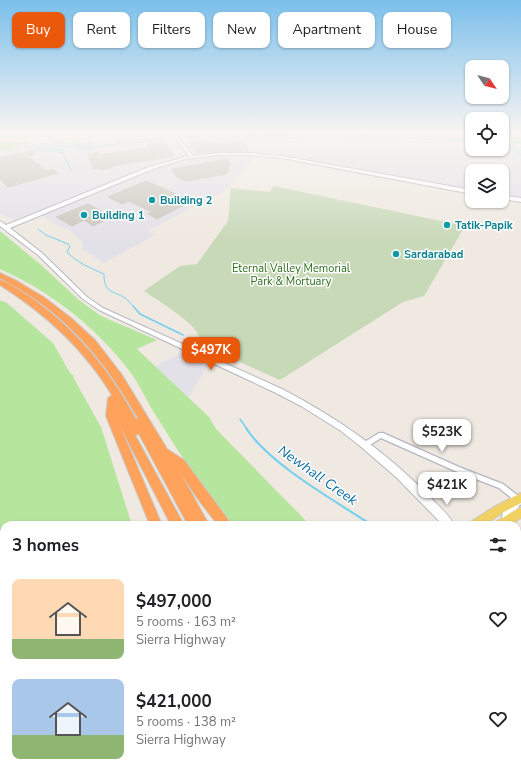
<!DOCTYPE html>
<meta charset="utf-8">
<style>
:root{--surface:#fff;--page:#f2f2f2;--text:#202124;--muted:#757577;--accent:#ea580c}
body{margin:0;font-family:"Nunito Sans",sans-serif;background:var(--page);color:var(--text);height:100vh;display:flex;flex-direction:column;font-size:15px;white-space:nowrap}
*{box-sizing:border-box;margin:0}
p{font-size:13px;color:var(--muted)}
.icon{flex:none;width:22px;height:22px;fill:none;stroke:currentColor;stroke-width:2;stroke-linecap:round;stroke-linejoin:round}
.map{position:relative;flex:1;overflow:hidden}
.side{position:absolute;left:0px;top:521px;width:521px;height:256px;display:flex;flex-direction:column;background:var(--surface);border-radius:12px 12px 0 0;box-shadow:0 1px 3px #0004}
.side>*{flex:none}
.top-card{position:absolute;left:12px;top:12px;width:497px;height:36px;display:flex;gap:8px}
.needle{width:26px;rotate:125deg}
.tools{position:absolute;left:465px;top:60px;display:grid;gap:8px}
.tools a{display:grid;place-items:center;width:44px;height:44px;border-radius:8px;background:var(--surface);box-shadow:0 1px 3px #0004;font-size:20px}
.price{position:absolute;translate:-50% -34px;padding:0 9px;border-radius:8px;background:#fff;color:#222;font-size:13px;line-height:26px;filter:drop-shadow(0 1px 2px #0008)}
.price::after{content:'';position:absolute;left:50%;top:24px;width:12px;height:9px;margin-left:-6px;background:inherit;clip-path:polygon(0 0,100% 0,50% 100%)}
.price.selected{background:var(--accent);color:#fff}
ul{padding:0;list-style:none}
li{display:flex;align-items:center;gap:12px;height:100px;padding:0 12px}
li span{display:grid;place-items:center;flex:none;width:112px;height:80px;border-radius:8px;color:#555}
li>.icon{margin-inline-start:auto}
span .icon{width:48px;height:48px;fill:#fffc;stroke-width:1}
li b{font-size:17px}
h2{display:flex;justify-content:space-between;align-items:center;height:48px;padding:0 12px;font-size:17px}
.pill{padding:0 14px;border-radius:8px;background:var(--surface);box-shadow:0 1px 3px #0004;font-size:14px;line-height:36px}
.pill.selected{background:var(--accent);color:#fff}
.map>svg:first-child{display:block}
</style>
<div class="map">
<svg width="521" height="777" viewBox="0 0 521 777">
<rect width="100%" height="100%" fill="#efe9e1"/>
<path fill="#e3e1e8" d="M 316,131 L 439,131 L 472,136 L 472,149 L 502,149 L 502,141 L 521,144 L 521,197 L 502,194 L 502,171 L 472,171 L 472,189 L 277,154 L 259,152 L 227,189 L 148,231 L 155,235 L 104,263 L 82,249 L 82,242 L 71,231 L 54,224 L 36,211 L 13,220 L 0,213 L 0,148 L 27,145 L 219,137 L 231,134 L 258,140 L 293,140 Z
M 181,353 L 208,366 L 188,398 L 155,366 Z"/>
<path fill="#b6e59e" d="M 0,131 L 151,131 L 0,139 Z
M 237,131 L 308,131 C 290,140 255,138 237,131 Z
M 502,131 L 521,131 L 521,144 L 502,141 Z
M 50,141 C 43,143 35,140 28,143 C 16,147 15,152 0,150 L 0,143 Z
M 0,231 L 41,265 L 79,300 L 101,316 L 157,340 L 137,349 L 209,417 L 216,429 L 310,525 L 234,525 C 202,491 178,450 153,411 C 144,395 136,378 124,364 C 91,323 49,291 0,269 Z
M 0,300 L 7,303 L 53,343 L 70,373 L 74,376 L 73,377 L 101,427 L 132,525 L 4,525 L 4,773 L 179,773 L 174,777 L 0,777 Z"/>
<path fill="#c8d9b8" d="M 274,186 L 465,226 L 424,296 L 403,302 L 280,380 L 195,342 L 199,337 C 196,323 157,300 144,291 L 180,266 L 197,264 L 228,221 L 231,188 L 269,192 Z"/>
<g fill="none" stroke-linecap="round" stroke-linejoin="round">
<path stroke="#75cff0" stroke-width="1" d="M 259,131 L 272,133 L 292,131
M 331,131 L 349,137 L 377,138 L 385,141
M 338,131 L 351,134 L 389,138
M 347,131 L 361,134 L 378,133 L 404,138 L 444,140 L 446,138
M 381,131 L 420,137 L 438,136 L 451,139 L 472,137
M 396,131 L 423,134 L 433,131
M 435,131 L 448,135 L 464,135
M 454,131 L 457,135
M 246,132 C 262,135 285,140 300,131
M 92,133 L 98,134 L 111,131
M 238,133 L 253,136 L 254,133
M 184,134 L 220,133
M 136,136 L 149,137 L 159,134 L 158,131
M 184,136 C 193,136 203,138 212,137 C 218,136 224,133 230,133 C 251,135 293,147 309,131
M 88,139 L 87,140 L 94,145
M 115,139 L 134,138 L 137,136
M 445,140 L 472,140
M 115,141 L 151,139 L 167,136
M 511,141 L 514,146 L 521,151
M 512,141 L 521,143
M 76,142 L 79,144 L 92,144
M 502,142 L 521,155
M 40,143 L 72,148 L 92,146
M 33,144 C 42,149 55,148 66,151
M 49,145 L 57,143 L 81,145
M 27,147 L 63,153 L 71,170
M 78,150 L 124,143 L 150,141 L 163,137
M 38,229 L 46,235 L 68,244 L 70,246 L 67,252 C 77,263 91,268 104,274 C 104,293 112,290 125,298 C 128,300 131,304 134,307"/>
<path stroke="#75cff0" stroke-width="1.5" d="M 133,306 L 140,314 L 183,335
M 240,419 L 247,429"/>
<path stroke="#75cff0" stroke-width="2" d="M 246,428 C 269,464 335,501 372,525
M 517,558 L 521,558"/>
</g>
<path fill="#cbc7bf" stroke="#cbc5ba" d="M 213,141 L 213,143 L 244,141 L 248,151 L 196,153 L 195,148 L 191,148 L 190,142 Z
M 164,142 L 174,156 L 111,166 L 112,168 L 100,170 L 99,168 L 94,169 L 87,154 L 98,152 L 100,155 L 148,147 L 147,144 Z
M 31,150 L 35,154 L 28,156 L 46,171 L 53,169 L 58,173 L 8,187 L 0,179 L 0,158 Z
M 227,159 L 231,164 L 226,174 L 187,181 L 177,177 L 172,169 Z
M 146,181 L 192,201 L 157,219 L 148,214 L 152,212 L 129,201 L 122,204 L 108,197 Z
M 88,204 L 112,217 L 93,226 L 84,220 L 72,226 L 56,217 Z"/>
<g fill="none" stroke-linecap="round" stroke-linejoin="round">
<defs>
<path id="street" d="M 170,131 L 173,131 L 193,156 L 193,158 L 191,158 Z
M 379,433 L 383,433 L 459,467 L 503,484 L 521,498 L 521,505 L 520,504 L 518,508 L 508,515 L 506,525 L 502,525 L 501,523 L 503,512 L 513,504 L 514,500 L 499,488 L 455,471 L 381,438 L 367,447 L 363,447 L 362,445 L 363,443 Z"/>
<path id="secondary" d="M 219,153 L 250,153 L 282,156 L 472,190 L 472,194 L 282,158 L 250,155 L 219,155 L 185,159 L 153,169 L 10,228 L 42,253 L 87,297 L 103,308 L 282,389 C 336,417 385,451 428,495 C 436,504 449,514 454,525 L 443,525 L 396,477 L 360,446 L 341,431 L 301,406 L 276,393 L 99,310 L 83,299 L 38,255 L 0,226 L 0,221 L 6,225 L 149,167 L 185,157 Z
M 502,195 L 521,198 L 521,202 L 502,199 Z"/>
<path id="primary" d="M 521,493 L 521,503 L 502,513 L 485,525 L 470,525 L 472,521 L 494,507 Z
M 521,507 L 521,518 L 510,525 L 495,525 L 497,521 Z
M 517,612 L 521,613 L 521,630 L 517,629 Z
M 189,773 L 208,773 L 206,777 L 187,777 Z"/>
<path id="highway" d="M 0,273 L 17,281 L 45,298 L 71,318 L 95,340 L 122,375 L 167,449 L 184,460 L 232,525 L 218,525 L 200,502 L 181,474 L 209,525 L 188,525 L 139,434 L 135,435 L 184,525 L 171,525 L 120,426 L 162,525 L 150,525 L 106,416 L 108,398 L 112,395 C 84,349 46,314 0,285 L 0,280 C 9,282 18,290 27,295 C 74,327 109,369 136,419 L 138,418 C 101,355 66,313 0,278 Z
M 207,773 L 226,773 L 225,777 L 206,777 Z
M 269,773 L 286,773 L 287,777 L 270,777 Z
M 303,773 L 352,773 L 353,777 L 304,777 Z
M 389,773 L 406,773 L 407,777 L 390,777 Z"/>
</defs>
<use href="#street" stroke="#b4b7c1" stroke-width="2.5"/>
<use href="#secondary" stroke="#b4b7c1" stroke-width="2"/>
<use href="#primary" stroke="#c9c9c9" stroke-width="2"/>
<use href="#highway" stroke="#c9c9c9" stroke-width="2"/>
<use href="#street" fill="#fff" fill-rule="evenodd"/>
<use href="#secondary" fill="#fff" fill-rule="evenodd"/>
<use href="#primary" fill="#f2d163" fill-rule="evenodd"/>
<use href="#highway" fill="#ffa35c" fill-rule="evenodd"/>
</g>
<linearGradient id="sky" x2="0" y2="1"><stop stop-color="#7abfeb"/><stop offset="0.55" stop-color="#f8f5f2"/><stop offset="1" stop-color="#f8f5f2" stop-opacity="0"/></linearGradient>
<rect width="521" height="240" fill="url(#sky)"/>
<g fill="#0f9aa8" stroke="#fff" stroke-width="1.5">
<circle cx="152" cy="200" r="4"/>
<circle cx="84" cy="215" r="4"/>
<circle cx="447" cy="225" r="4"/>
<circle cx="396" cy="254" r="4"/>
</g>
<g text-anchor="middle" stroke-width="3" stroke-linejoin="round" paint-order="stroke">
<g font-size="11" font-weight="bold" fill="#0d838f" stroke="#fff" text-anchor="start">
<text x="160" y="204">Building 2</text>
<text x="92" y="219">Building 1</text>
<text x="455" y="229">Tatik-Papik</text>
<text x="404" y="258">Sardarabad</text>
</g>
<g font-size="11" fill="#2c6e1b" stroke="#fff">
<text x="291" y="272">Eternal Valley Memorial<tspan x="291" dy="13">Park &amp; Mortuary</tspan></text>
</g>
<g font-size="14" font-style="italic" fill="#0d6fa3" stroke="#fff">
<text transform="translate(318 475) rotate(35)" y="5">Newhall Creek</text>
</g>
</g>
</svg>
<div class="tools">
<a><svg class="needle" viewBox="-14 -14 28 28"><path d="M0-13l5 13h-10z" fill="#e53935"/><path d="M0 13l5-13h-10z" fill="#757577"/></svg></a>
<a><svg class="icon" aria-label="locate" viewBox="0 0 24 24"><circle cx="12" cy="12" r="6"/><path d="M12 2v4M12 18v4M2 12h4M18 12h4"/></svg></a>
<a><svg class="icon" aria-label="layers" viewBox="0 0 24 24"><path d="M12 4l9 5-9 5-9-5zM3 14l9 5 9-5"/></svg></a>
</div>
<b class="price selected" style="left:211px;top:371px">$497K</b>
<b class="price" style="left:442px;top:453px">$523K</b>
<b class="price" style="left:447px;top:506px">$421K</b>
<div class="top-card">
<a class="pill selected">Buy</a>
<a class="pill">Rent</a>
<a class="pill">Filters</a>
<a class="pill">New</a>
<a class="pill">Apartment</a>
<a class="pill">House</a>
</div>
<section class="side">
<h2>3 homes<svg class="icon" aria-label="filters" viewBox="0 0 24 24"><path d="M4 7h16M4 17h16"/><circle cx="9" cy="7" r="2"/><circle cx="15" cy="17" r="2"/></svg></h2>
<ul>
<li><span style="background:linear-gradient(#ffd9b3 75%,#8fb573 0)"><svg class="icon" aria-label="home" viewBox="0 0 24 24"><path d="M3 11l9-7 9 7M6 9v11h12V9"/></svg></span><div><b>$497,000</b><p>5 rooms · 163 m²</p><p>Sierra Highway</p></div><svg class="icon" aria-label="heart" viewBox="0 0 24 24"><path d="M12 20l-8-8c-3-5 5-10 8-4 3-6 11-1 8 4z"/></svg></li>
<li><span style="background:linear-gradient(#a9c7e8 70%,#8fb573 0)"><svg class="icon" aria-label="home" viewBox="0 0 24 24"><path d="M3 11l9-7 9 7M6 9v11h12V9"/></svg></span><div><b>$421,000</b><p>5 rooms · 138 m²</p><p>Sierra Highway</p></div><svg class="icon" aria-label="heart" viewBox="0 0 24 24"><path d="M12 20l-8-8c-3-5 5-10 8-4 3-6 11-1 8 4z"/></svg></li>
</ul>
</section>
</div>
